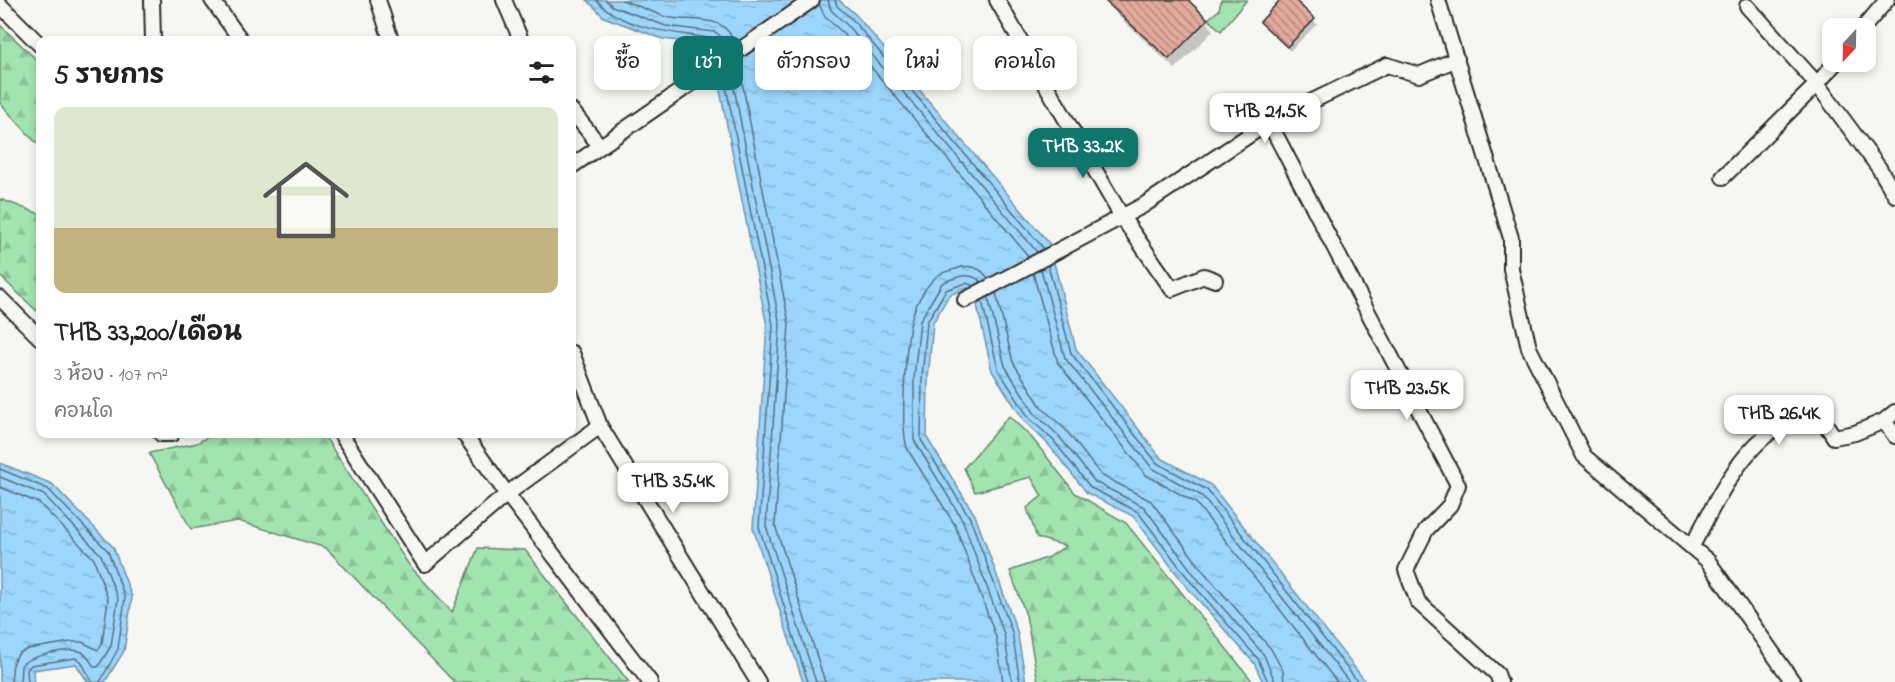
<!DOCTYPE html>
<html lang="th">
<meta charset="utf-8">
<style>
:root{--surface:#fff;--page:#f6f6f6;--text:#222;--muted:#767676;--line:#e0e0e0;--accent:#0f766e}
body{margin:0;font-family:"Indie Flower","Playpen Sans Thai",sans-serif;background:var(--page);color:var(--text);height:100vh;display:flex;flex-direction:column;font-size:22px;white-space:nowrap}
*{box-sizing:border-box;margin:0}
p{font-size:20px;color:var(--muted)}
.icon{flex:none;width:33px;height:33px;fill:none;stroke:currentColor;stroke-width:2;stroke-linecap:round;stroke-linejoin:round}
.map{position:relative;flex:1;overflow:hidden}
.details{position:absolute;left:36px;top:36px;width:540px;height:402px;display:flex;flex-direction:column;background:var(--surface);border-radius:12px;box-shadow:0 3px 9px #0003}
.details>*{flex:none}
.hud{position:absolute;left:594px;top:36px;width:570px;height:54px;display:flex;gap:12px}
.needle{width:39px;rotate:202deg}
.buttons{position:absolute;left:1822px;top:18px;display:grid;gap:12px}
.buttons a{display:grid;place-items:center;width:54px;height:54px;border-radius:12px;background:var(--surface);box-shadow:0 3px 9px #0003;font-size:30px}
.price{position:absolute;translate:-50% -51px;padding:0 14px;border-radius:12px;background:#fff;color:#222;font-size:20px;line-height:39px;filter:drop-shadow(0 2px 3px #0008)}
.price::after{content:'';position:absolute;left:50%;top:36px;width:18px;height:14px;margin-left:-9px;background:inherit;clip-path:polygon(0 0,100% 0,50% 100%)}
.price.selected{background:var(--accent);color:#fff}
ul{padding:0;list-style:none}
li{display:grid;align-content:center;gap:12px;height:318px;padding:0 18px}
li+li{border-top:2px solid var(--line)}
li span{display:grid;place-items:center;height:186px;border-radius:12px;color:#555}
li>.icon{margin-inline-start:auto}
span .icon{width:108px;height:108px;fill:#fffc;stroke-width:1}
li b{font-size:26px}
h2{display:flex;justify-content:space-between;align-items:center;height:72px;padding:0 18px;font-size:26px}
.pill{padding:0 21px;border-radius:12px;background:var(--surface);box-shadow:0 3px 9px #0003;font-size:21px;line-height:54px}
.pill.selected{background:var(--accent);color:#fff}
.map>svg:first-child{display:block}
</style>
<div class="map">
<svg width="1895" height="682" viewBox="0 0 1895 682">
<defs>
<pattern id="forest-firs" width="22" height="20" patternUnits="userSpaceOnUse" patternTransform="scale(1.5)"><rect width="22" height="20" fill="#a1e4af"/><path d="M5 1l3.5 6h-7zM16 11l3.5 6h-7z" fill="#8bc497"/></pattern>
<pattern id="water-ripples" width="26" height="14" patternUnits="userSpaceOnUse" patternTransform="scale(1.5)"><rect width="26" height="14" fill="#9cd6fc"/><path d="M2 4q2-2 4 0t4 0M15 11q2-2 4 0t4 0" fill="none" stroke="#87b8d8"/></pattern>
<pattern id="building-back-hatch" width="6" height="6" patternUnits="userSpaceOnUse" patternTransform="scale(1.5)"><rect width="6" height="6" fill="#e2a99c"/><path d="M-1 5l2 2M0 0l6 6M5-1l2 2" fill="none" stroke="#b78a7f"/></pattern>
</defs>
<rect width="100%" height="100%" fill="#f6f6f2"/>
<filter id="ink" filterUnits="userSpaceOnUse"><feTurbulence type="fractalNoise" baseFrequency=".0167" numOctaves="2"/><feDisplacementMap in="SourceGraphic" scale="12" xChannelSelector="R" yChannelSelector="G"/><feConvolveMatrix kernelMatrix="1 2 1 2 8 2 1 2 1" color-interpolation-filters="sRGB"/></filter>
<g filter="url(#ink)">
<path fill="url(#forest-firs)" stroke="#66886d" stroke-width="1.5" d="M 0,25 L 40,63 L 40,147 L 0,103 Z
M 0,199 L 40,214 L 40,314 L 0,276 Z
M 1009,416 L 1032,438 L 1075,493 L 1126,523 L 1253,682 L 1038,682 L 1026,615 L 1010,571 L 1049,557 L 1066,546 L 1037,538 L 1027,508 L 1042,496 L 1031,477 L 975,492 L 964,468 Z
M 213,434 L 323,434 L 409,565 L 452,612 L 478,548 L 525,550 L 629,682 L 454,682 L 326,548 L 238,521 L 191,529 L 149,453 L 197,443 Z"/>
<path fill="#a1e4af" stroke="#66886d" stroke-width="1.5" d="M 1221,0 L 1247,0 L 1221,31 L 1208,19 L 1219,10 Z"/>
<path fill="url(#water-ripples)" stroke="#6f92a8" stroke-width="1.5" d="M 587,0 L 839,0 L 856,15 L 1049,243 L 1076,349 L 1161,458 L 1211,485 L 1366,682 L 1263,682 L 1254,663 L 1186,586 L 1133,516 L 1087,493 L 1048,444 L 1025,422 L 992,371 L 977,305 L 968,288 L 949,295 L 933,323 L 928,379 L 927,438 L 975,515 L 1017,631 L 1026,682 L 803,682 L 753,528 L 767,326 L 711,45 L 663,39 L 604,17 Z
M 0,463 L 52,484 L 113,547 L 132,597 L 124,651 L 105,682 L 88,682 L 76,664 L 33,670 L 34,682 L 0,682 Z"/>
<path fill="#0003" d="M 1115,0 L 1186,0 L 1207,20 L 1213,31 L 1175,69 L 1117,15 L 1111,5 Z
M 1283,0 L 1293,0 L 1317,24 L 1290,51 L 1262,22 Z"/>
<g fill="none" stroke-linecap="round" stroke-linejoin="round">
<path stroke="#586f7f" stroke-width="1.5" d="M 596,0 C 626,32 673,31 713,39 L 720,54
M 606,0 L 612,6 L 666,26 L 715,32 L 723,38 L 726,49
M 622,0 C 637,5 651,12 666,17 C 690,23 727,12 734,44
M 828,0 L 831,10 L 847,25 L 1037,252
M 835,0 L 837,6 L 852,19 L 1044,249
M 819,4 L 825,17 L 841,31 L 1029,257
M 738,61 L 789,324 L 775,525 L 825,682
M 730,67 L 780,325 L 766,526 L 816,682
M 723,71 L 773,325 L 759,527 L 808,682
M 1048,265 L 1071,353 L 1157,463 L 1207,490 L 1358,682
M 1041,269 L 1065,358 L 1152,468 L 1202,496 L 1349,682
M 1033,273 L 1058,363 L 1146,475 L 1196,503 L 1337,682
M 988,278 C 980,267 969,264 956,269 C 948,271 938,273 932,281 C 924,289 915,306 912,317 C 906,339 899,431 908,450 L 955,525 L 996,637 L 1003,682
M 981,282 C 970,270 955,278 942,283 L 920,321 L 914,378 L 914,440 L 963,521 L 1004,634 L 1012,682
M 974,286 L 966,283 L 946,290 L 927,322 L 922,378 L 921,440 L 970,518 L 1012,632 L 1020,682
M 996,293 L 1013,362 L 1042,408 L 1065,429 L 1101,475 L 1151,501 L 1203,571 L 1271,649 L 1283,671 L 1284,682
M 988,297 L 1005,366 L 1035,414 L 1058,435 L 1095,482 L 1144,507 L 1196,577 L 1264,655 L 1275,682
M 982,301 L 998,369 L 1029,418 L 1053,440 L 1091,488 L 1138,512 L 1191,582 L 1258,659 L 1268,682
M 0,469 L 48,489 L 108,551 L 125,598 L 118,649 L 100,682
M 0,477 L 44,495 L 101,555 L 118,599 L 111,646 L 98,667 L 94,667 C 91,662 87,655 82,652 C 71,647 27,656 21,666 L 20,682
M 0,487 L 39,503 L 94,559 L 108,600 L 102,643 L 98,650 L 82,642 L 71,642 L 28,649 L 19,653 L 13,662 L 11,682
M 28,682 L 27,670 L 31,665 L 75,658 L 81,661 L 92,682"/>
</g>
<path fill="url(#building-back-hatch)" stroke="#2b2b2b" stroke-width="1.5" d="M 1104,0 L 1188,0 L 1208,19 L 1169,59 Z
M 1280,0 L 1295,0 L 1315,19 L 1287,47 L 1260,22 Z"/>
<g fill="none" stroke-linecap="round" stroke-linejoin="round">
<defs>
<path id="minor" d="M 152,0 L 153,40
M 212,0 L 241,40
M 378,0 L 391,40
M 504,0 L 521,40
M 997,0 L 1122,217 L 1172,289 L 1204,276 L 1215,280
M 1438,0 L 1511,238 L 1511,269 L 1529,348 L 1584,456 L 1708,561 L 1793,682
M 0,5 L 40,45
M 1747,6 L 1817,84 L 1836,62
M 1863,28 L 1887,0
M 572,111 L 600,146
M 1269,122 L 1458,485 L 1450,505 L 1426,530 L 1406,570 L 1418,602 L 1497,674 L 1500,682
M 572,166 L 812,0
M 1723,177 L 1817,84 L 1879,168 L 1895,195
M 0,298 L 40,338
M 965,300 L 1144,205 L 1269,122 L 1387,65 L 1419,75 L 1457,59
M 572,353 L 600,426 L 758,682
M 1895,412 L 1884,421 L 1895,436
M 161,434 L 172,434
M 341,434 L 425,564 L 507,494 L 600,426
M 464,434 L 507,494 L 650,682
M 1692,546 C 1723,489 1747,430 1815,408 L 1834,437 L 1855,433 L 1884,421"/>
</defs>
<use href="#minor" stroke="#2b2b2b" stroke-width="18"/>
<use href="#minor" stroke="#f6f6f2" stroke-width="14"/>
</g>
</g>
</svg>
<div class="buttons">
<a><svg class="needle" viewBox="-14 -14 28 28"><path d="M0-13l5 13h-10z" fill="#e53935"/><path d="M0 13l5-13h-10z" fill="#767676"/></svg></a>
</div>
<b class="price" style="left:1265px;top:144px">THB 21.5K</b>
<b class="price selected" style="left:1083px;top:179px">THB 33.2K</b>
<b class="price" style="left:1407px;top:421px">THB 23.5K</b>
<b class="price" style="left:1779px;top:446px">THB 26.4K</b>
<b class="price" style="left:673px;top:514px">THB 35.4K</b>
<div class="hud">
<a class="pill">ซื้อ</a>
<a class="pill selected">เช่า</a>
<a class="pill">ตัวกรอง</a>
<a class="pill">ใหม่</a>
<a class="pill">คอนโด</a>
</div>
<section class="details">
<h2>5 รายการ<svg class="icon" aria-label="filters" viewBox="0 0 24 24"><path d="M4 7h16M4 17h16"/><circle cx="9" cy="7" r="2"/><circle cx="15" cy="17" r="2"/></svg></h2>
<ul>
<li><span style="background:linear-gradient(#dfe7d0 65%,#c2b280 0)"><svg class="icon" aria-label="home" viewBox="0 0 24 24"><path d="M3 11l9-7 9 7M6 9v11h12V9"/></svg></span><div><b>THB 33,200/เดือน</b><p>3 ห้อง · 107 m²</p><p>คอนโด</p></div></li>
</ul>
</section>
</div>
